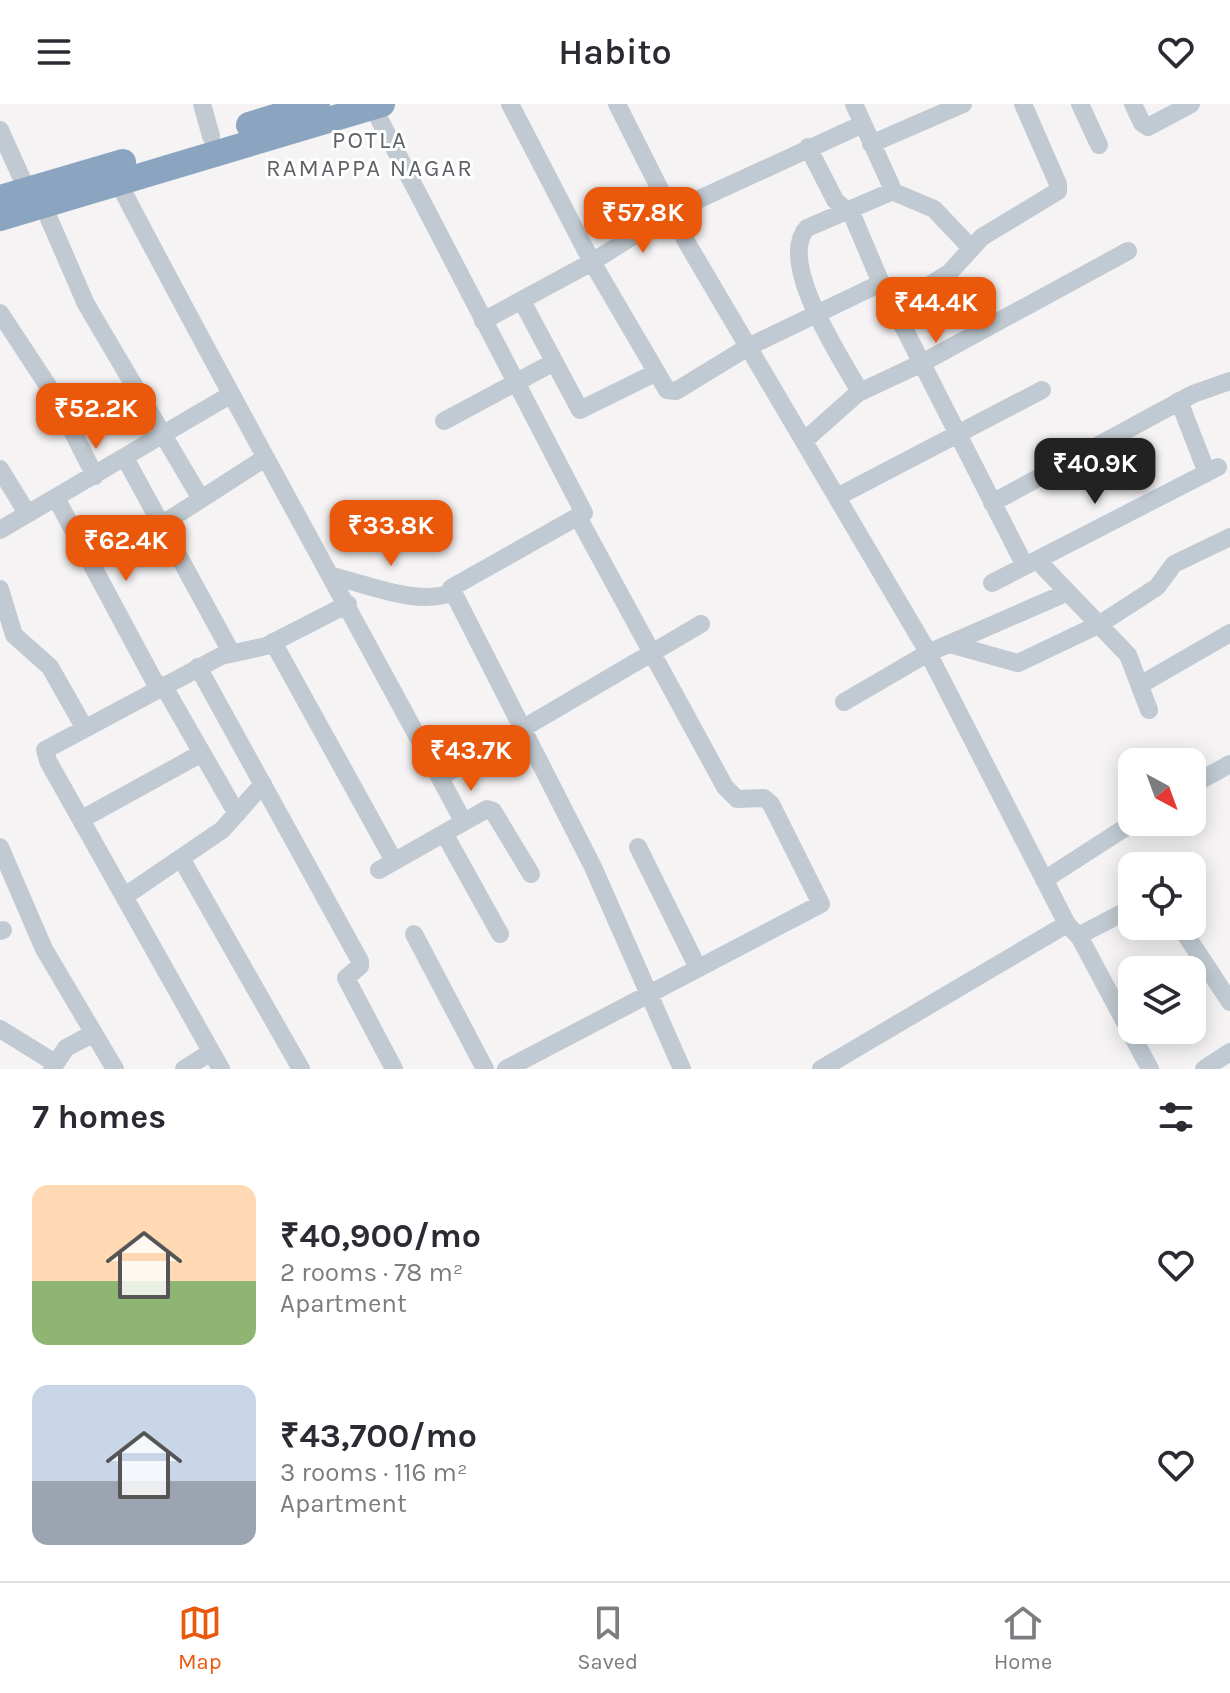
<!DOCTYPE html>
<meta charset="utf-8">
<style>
:root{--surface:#fff;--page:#f7f7f7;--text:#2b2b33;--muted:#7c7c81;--line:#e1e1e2;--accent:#ea580c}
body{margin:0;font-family:Karla,sans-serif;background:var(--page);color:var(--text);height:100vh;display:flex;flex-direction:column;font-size:30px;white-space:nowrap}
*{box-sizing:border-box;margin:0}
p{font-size:26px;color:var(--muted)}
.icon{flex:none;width:44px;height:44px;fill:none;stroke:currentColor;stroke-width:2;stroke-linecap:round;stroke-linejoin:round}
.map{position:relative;height:965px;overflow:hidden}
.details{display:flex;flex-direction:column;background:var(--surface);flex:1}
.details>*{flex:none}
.needle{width:52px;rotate:139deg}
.buttons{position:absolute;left:1118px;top:644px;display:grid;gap:16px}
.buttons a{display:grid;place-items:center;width:88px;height:88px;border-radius:16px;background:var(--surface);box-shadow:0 4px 20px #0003;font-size:40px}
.price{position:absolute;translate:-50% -68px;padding:0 18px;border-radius:16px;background:var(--accent);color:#fff;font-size:26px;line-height:52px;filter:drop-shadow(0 2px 4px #0008)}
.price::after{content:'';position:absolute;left:50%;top:48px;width:24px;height:18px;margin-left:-12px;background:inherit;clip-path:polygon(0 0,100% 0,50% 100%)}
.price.active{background:#222;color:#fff}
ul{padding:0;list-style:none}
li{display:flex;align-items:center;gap:24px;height:200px;padding:0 32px}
li span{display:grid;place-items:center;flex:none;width:224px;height:160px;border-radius:16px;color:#555}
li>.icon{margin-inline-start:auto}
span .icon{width:96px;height:96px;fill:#fffc;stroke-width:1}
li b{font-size:34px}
h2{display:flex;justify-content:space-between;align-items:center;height:96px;padding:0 32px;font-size:34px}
header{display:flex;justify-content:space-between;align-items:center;height:104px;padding:0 32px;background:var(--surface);font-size:36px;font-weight:600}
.menu{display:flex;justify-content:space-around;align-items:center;height:112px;border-top:2px solid var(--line);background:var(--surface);font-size:22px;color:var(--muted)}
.menu a{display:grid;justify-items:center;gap:4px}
.menu .active{color:var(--accent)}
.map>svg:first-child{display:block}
</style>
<header><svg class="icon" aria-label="menu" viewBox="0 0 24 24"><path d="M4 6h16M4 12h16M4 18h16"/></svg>Habito<svg class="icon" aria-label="heart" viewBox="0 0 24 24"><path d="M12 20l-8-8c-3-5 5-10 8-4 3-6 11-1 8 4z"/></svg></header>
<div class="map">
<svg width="1230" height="965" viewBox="0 0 1230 965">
<rect width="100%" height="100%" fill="#f5f3f3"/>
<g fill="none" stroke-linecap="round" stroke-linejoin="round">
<path stroke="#c1cad2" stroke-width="18" d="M 202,0 L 211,32
M 510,0 L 592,158 L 667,286 L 676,287 L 748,243 L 881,179
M 617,0 L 687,139 L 925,543 L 1067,820 L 821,965
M 854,0 L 894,88 L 934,105 L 971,144
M 1080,0 L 1099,41
M 1133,0 L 1142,19 L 1148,23 L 1191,0
M 373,3 L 584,409 L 451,484 L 593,763 L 682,965
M 0,26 L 27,86
M 871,40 L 963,0
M 808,43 L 835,96 L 853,113 L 881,179 L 1025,462
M 118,78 C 230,292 349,504 463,717
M 43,101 L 86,200 L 201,395
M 522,197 L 580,306 L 655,269
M 894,204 L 950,168 L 982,133 L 1058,87 L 1058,80 L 1023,0
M 0,209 L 54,291 L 95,372
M 483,217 L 592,158 L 671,108 L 863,20
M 860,288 C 842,255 776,158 807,124 L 893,87
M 1179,297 L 1207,369
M 444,317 L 554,258
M 804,337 L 858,289 L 922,259 L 1128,147
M 125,354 L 231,548
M 0,365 L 27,409
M 837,393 L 1042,286
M 56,394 L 158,584
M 992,399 L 1193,290 L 1230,277
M 161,421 L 265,354
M 0,426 L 230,291
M 1037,456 L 1128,551 L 1149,606
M 332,472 C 367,480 418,503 453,488
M 992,479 L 1218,363
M 0,485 L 14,531 L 50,563 L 84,623
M 273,538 L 394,757
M 950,540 L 1018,559 L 1100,520 L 1157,483 L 1174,460 L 1230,433
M 198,563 L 360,857 L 360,862 L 346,874 L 394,965
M 163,581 L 237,710
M 1140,581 L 1230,529
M 844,598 L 928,549 L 1068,488
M 440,673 L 701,520
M 1192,681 L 1230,660
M 82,715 L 202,649
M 444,729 L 500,830
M 0,743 L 44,845 L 115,965
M 638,743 L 698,864
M 182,756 L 301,965
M 379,766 L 487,705 L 493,707 L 531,770
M 1044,776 L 1134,718
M 125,792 L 222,726 L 263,680
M 1067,820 L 1080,834 L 1150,965
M 1180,822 L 1230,898
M 0,827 L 3,826
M 414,830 L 485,965
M 1078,832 L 1132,804
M 0,925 L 55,959
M 52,965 L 66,944 L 94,929
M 184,965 L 211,948
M 221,965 L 48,657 L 45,646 L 221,552 L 266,542 L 348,500
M 506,965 L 821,800 L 771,700 L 764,694 L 737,695 L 725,683 L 578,413
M 1204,965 L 1230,948"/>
<path stroke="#8ba5c1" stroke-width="26" d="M 249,21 L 317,0
M 0,94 L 123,58
M 0,114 L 382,0"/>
</g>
<g text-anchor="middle" stroke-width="6" stroke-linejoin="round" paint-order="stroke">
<g font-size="24" letter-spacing="2" fill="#5f6368" stroke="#fff">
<text x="370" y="44">POTLA<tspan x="370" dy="28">RAMAPPA NAGAR</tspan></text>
</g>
</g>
</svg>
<div class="buttons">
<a><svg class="needle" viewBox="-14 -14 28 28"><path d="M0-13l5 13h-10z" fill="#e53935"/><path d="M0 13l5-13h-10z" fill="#7c7c81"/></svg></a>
<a><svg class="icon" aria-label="locate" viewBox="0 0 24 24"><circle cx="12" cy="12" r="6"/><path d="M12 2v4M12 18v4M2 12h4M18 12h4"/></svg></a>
<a><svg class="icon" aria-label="layers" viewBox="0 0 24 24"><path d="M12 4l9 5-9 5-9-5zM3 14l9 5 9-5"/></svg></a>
</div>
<b class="price" style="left:643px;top:151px">₹57.8K</b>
<b class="price" style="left:936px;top:241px">₹44.4K</b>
<b class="price" style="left:96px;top:347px">₹52.2K</b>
<b class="price active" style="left:1095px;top:402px">₹40.9K</b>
<b class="price" style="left:391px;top:464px">₹33.8K</b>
<b class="price" style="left:126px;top:479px">₹62.4K</b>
<b class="price" style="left:471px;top:689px">₹43.7K</b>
</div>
<section class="details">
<h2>7 homes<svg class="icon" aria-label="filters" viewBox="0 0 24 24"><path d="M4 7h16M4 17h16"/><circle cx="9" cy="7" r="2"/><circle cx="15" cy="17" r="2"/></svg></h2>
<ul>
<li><span style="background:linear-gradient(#ffd9b3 60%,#8fb573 0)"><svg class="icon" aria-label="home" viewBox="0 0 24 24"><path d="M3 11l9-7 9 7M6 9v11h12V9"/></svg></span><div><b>₹40,900/mo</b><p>2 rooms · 78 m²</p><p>Apartment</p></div><svg class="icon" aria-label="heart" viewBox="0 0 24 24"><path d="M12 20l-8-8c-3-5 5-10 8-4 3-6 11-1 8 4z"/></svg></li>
<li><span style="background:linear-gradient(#c9d6e8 60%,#9aa5b1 0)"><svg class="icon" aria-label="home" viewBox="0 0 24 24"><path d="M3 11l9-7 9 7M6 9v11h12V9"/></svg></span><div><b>₹43,700/mo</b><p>3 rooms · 116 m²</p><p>Apartment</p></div><svg class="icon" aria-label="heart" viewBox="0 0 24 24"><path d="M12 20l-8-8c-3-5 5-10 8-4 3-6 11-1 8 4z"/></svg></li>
</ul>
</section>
<nav class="menu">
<a class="active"><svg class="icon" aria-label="map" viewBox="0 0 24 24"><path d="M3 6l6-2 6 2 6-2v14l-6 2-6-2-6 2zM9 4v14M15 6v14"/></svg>Map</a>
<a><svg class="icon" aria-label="saved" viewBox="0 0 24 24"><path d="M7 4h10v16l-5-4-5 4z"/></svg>Saved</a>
<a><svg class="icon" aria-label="home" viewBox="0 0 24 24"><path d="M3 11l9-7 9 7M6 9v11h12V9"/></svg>Home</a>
</nav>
